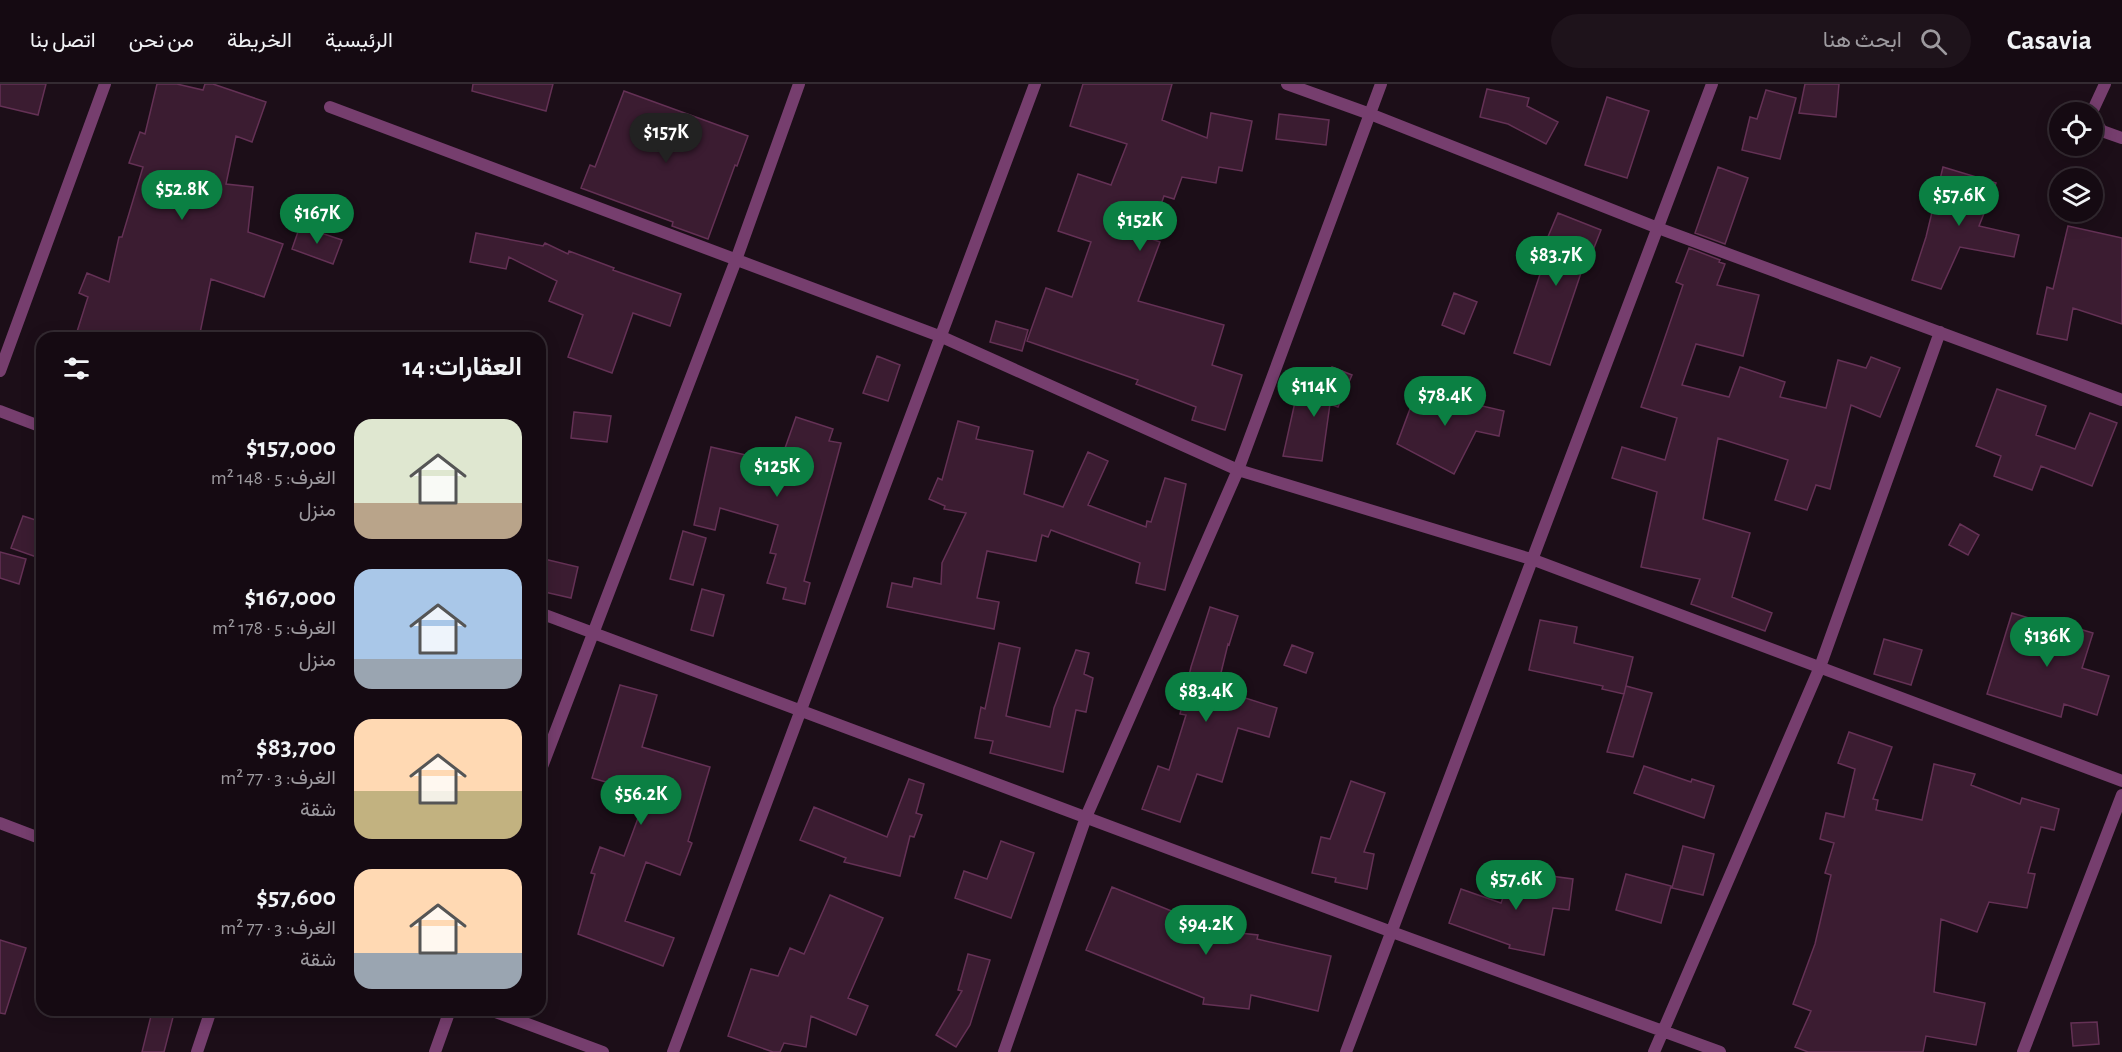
<!DOCTYPE html>
<html lang="ar">
<meta charset="utf-8">
<style>
:root{--surface:#150a12;--page:#1e131b;--text:#f1f3f6;--muted:#9d9a9f;--line:#342b32;--accent:#0b8043}
body{margin:0;font-family:"Alegreya Sans",Vazirmatn,sans-serif;background:var(--page);color:var(--text);direction:rtl;height:100vh;display:flex;flex-direction:column;font-size:22px;white-space:nowrap}
*{box-sizing:border-box;margin:0}
p{font-size:20px;color:var(--muted)}
.icon{flex:none;width:33px;height:33px;fill:none;stroke:currentColor;stroke-width:2;stroke-linecap:round;stroke-linejoin:round}
.map{position:relative;flex:1;overflow:hidden;direction:ltr}
.panel{position:absolute;left:36px;top:248px;width:510px;height:684px;display:flex;flex-direction:column;background:var(--surface);border-radius:18px;box-shadow:0 3px 15px #0003,0 0 0 2px var(--line);direction:rtl}
.panel>*{flex:none}
.tools{position:absolute;left:2049px;top:18px;display:grid;gap:12px}
.tools a{display:grid;place-items:center;width:54px;height:54px;border-radius:50%;background:var(--surface);box-shadow:0 3px 15px #0003,0 0 0 2px var(--line);font-size:30px}
.price{position:absolute;translate:-50% -51px;padding:0 14px;border-radius:21px;background:var(--accent);color:#fff;font-size:20px;line-height:39px;filter:drop-shadow(0 2px 3px #0008)}
.price::after{content:'';position:absolute;left:50%;top:36px;width:18px;height:14px;margin-left:-9px;background:inherit;clip-path:polygon(0 0,100% 0,50% 100%)}
.price.active{background:#222;color:#fff}
ul{padding:0;list-style:none}
li{display:flex;align-items:center;gap:18px;height:150px;padding:0 24px}
li span{display:grid;place-items:center;flex:none;width:168px;height:120px;border-radius:18px;color:#555}
li>.icon{margin-inline-start:auto}
span .icon{width:72px;height:72px;fill:#fffc;stroke-width:1}
li b{font-size:26px}
h2{display:flex;justify-content:space-between;align-items:center;height:72px;padding:0 24px;font-size:26px}
header{display:flex;align-items:center;gap:36px;box-sizing:border-box;height:84px;padding:0 30px;background:var(--surface);border-bottom:2px solid var(--line)}
header strong{font-size:28px}
nav{display:flex;gap:33px;margin-inline-start:auto;font-size:21px}
.search{width:420px;height:54px;background:var(--page);display:flex;align-items:center;gap:15px;box-sizing:border-box;padding:0 21px;border-radius:33px;color:var(--muted);font-size:22px}
.map>svg:first-child{display:block}
</style>
<header>
<strong>Casavia</strong>
<div class="search"><svg class="icon" aria-label="search" viewBox="0 0 24 24"><circle cx="10" cy="10" r="6"/><path d="M15 15l6 6"/></svg>ابحث هنا</div>
<nav><a>الرئيسية</a><a>الخريطة</a><a>من نحن</a><a>اتصل بنا</a></nav>
</header>
<div class="map">
<svg width="2122" height="968" viewBox="0 0 2122 968">
<rect width="100%" height="100%" fill="#1c0e18"/>
<path fill="#3b1c31" stroke="#643155" stroke-width="1.5" d="M 0,0 L 46,0 L 38,31 L 0,22 Z
M 157,0 L 177,0 L 203,6 L 205,0 L 213,0 L 266,18 L 252,58 L 236,52 L 226,100 L 253,103 L 248,148 L 283,160 L 264,213 L 211,195 L 199,254 L 75,254 L 88,213 L 79,209 L 87,189 L 109,198 L 119,153 L 122,153 L 143,83 L 129,79 L 140,48 L 145,50 Z
M 473,0 L 553,0 L 546,27 L 472,7 Z
M 1083,0 L 1172,0 L 1162,36 L 1207,54 L 1211,29 L 1252,37 L 1242,87 L 1219,83 L 1216,99 L 1182,93 L 1174,115 L 1164,112 L 1149,154 L 1160,158 L 1138,217 L 1224,241 L 1212,281 L 1242,291 L 1225,346 L 1192,336 L 1196,323 L 1136,300 L 1138,296 L 1027,257 L 1046,204 L 1072,213 L 1091,158 L 1058,147 L 1078,90 L 1111,101 L 1127,60 L 1070,42 Z
M 1805,0 L 1839,0 L 1836,33 L 1799,29 Z
M 1487,5 L 1529,14 L 1527,22 L 1558,38 L 1546,60 L 1508,40 L 1480,33 Z
M 1766,6 L 1796,14 L 1780,75 L 1742,66 L 1750,33 L 1757,35 Z
M 624,7 L 748,52 L 737,82 L 735,81 L 708,155 L 672,142 L 673,138 L 581,104 L 590,81 L 595,83 Z
M 1607,13 L 1649,27 L 1627,94 L 1585,81 Z
M 1279,30 L 1329,36 L 1326,61 L 1276,55 Z
M 1718,83 L 1748,94 L 1725,160 L 1695,149 Z
M 1943,83 L 1996,99 L 1979,142 L 2019,151 L 2014,173 L 1960,163 L 1941,205 L 1912,196 L 1926,153 Z
M 1558,129 L 1601,146 L 1586,184 L 1583,183 L 1550,281 L 1514,269 L 1547,169 L 1542,167 Z
M 300,142 L 342,156 L 333,180 L 292,165 Z
M 2068,142 L 2122,154 L 2122,240 L 2073,224 L 2067,256 L 2037,250 L 2047,203 L 2053,205 Z
M 476,149 L 543,162 L 545,159 L 568,170 L 569,167 L 614,184 L 613,186 L 681,210 L 670,242 L 633,229 L 612,289 L 568,273 L 583,231 L 549,217 L 557,197 L 509,173 L 506,185 L 470,178 Z
M 1689,164 L 1720,176 L 1719,178 L 1725,180 L 1717,201 L 1759,211 L 1743,272 L 1696,260 L 1682,301 L 1729,313 L 1740,283 L 1785,298 L 1780,313 L 1826,324 L 1838,276 L 1866,284 L 1871,273 L 1900,284 L 1880,333 L 1851,321 L 1830,405 L 1816,401 L 1807,426 L 1775,416 L 1788,376 L 1718,354 L 1703,435 L 1750,449 L 1732,513 L 1772,529 L 1765,547 L 1691,520 L 1700,495 L 1641,483 L 1657,408 L 1612,394 L 1622,363 L 1665,376 L 1677,334 L 1641,323 L 1683,201 L 1676,198 Z
M 1454,209 L 1477,218 L 1464,250 L 1442,241 Z
M 996,237 L 1028,246 L 1022,267 L 990,258 Z
M 877,272 L 900,281 L 888,317 L 863,309 Z
M 1332,283 L 1352,291 L 1338,323 L 1330,320 L 1322,377 L 1283,372 L 1297,309 L 1319,314 Z
M 1420,298 L 1454,311 L 1452,315 L 1504,327 L 1499,352 L 1476,347 L 1454,390 L 1397,360 Z
M 1997,305 L 2046,322 L 2036,351 L 2075,365 L 2090,329 L 2117,339 L 2092,402 L 2041,382 L 2032,406 L 1994,392 L 2001,372 L 1976,362 Z
M 574,328 L 611,332 L 607,358 L 571,354 Z
M 796,333 L 833,345 L 829,357 L 841,359 L 804,497 L 810,499 L 805,520 L 783,515 L 786,504 L 767,499 L 776,470 L 770,469 L 778,441 L 720,424 L 715,446 L 694,441 L 711,363 L 772,377 L 776,365 L 784,367 Z
M 958,337 L 979,343 L 976,355 L 1033,367 L 1024,410 L 1063,423 L 1088,368 L 1108,377 L 1088,421 L 1146,443 L 1147,437 L 1151,438 L 1165,394 L 1186,400 L 1165,506 L 1136,499 L 1140,479 L 1051,446 L 1048,453 L 1042,451 L 1036,477 L 987,467 L 977,514 L 999,518 L 994,545 L 887,523 L 892,499 L 912,503 L 914,494 L 941,500 L 942,479 L 966,429 L 944,425 L 945,422 L 929,415 L 938,394 L 942,396 Z
M 23,432 L 42,438 L 42,475 L 11,464 Z
M 1960,440 L 1979,451 L 1968,471 L 1949,461 Z
M 683,447 L 706,454 L 693,501 L 670,495 Z
M 0,468 L 26,475 L 19,500 L 0,494 Z
M 540,474 L 578,483 L 571,514 L 540,507 Z
M 702,505 L 724,511 L 713,552 L 691,546 Z
M 1210,523 L 1238,532 L 1229,561 L 1228,560 L 1217,605 L 1277,624 L 1269,653 L 1238,644 L 1222,698 L 1197,690 L 1180,738 L 1142,725 L 1158,682 L 1169,686 L 1186,631 L 1180,630 L 1191,583 Z
M 2012,529 L 2065,545 L 2066,541 L 2093,549 L 2082,584 L 2109,592 L 2097,631 L 2064,620 L 2061,633 L 1987,610 Z
M 1540,536 L 1577,543 L 1574,559 L 1633,573 L 1624,610 L 1626,602 L 1652,609 L 1633,673 L 1607,668 L 1624,610 L 1602,605 L 1603,602 L 1529,586 Z
M 1884,555 L 1922,566 L 1911,601 L 1874,590 Z
M 999,559 L 1020,564 L 1006,632 L 1050,643 L 1054,624 L 1076,566 L 1089,569 L 1084,590 L 1093,594 L 1086,628 L 1076,626 L 1063,688 L 990,669 L 993,657 L 975,654 L 981,623 L 985,625 Z
M 1292,561 L 1313,569 L 1306,589 L 1284,581 Z
M 620,601 L 657,611 L 642,663 L 710,683 L 688,757 L 692,759 L 680,791 L 646,778 L 625,837 L 674,854 L 663,882 L 578,850 L 595,790 L 591,789 L 600,763 L 624,772 L 647,710 L 592,694 Z
M 1849,648 L 1892,663 L 1873,715 L 1878,716 L 1876,726 L 1922,736 L 1934,680 L 1975,690 L 1971,701 L 2020,720 L 2022,714 L 2059,725 L 2054,746 L 2041,743 L 2028,789 L 2035,790 L 2027,824 L 1989,818 L 1977,848 L 1941,835 L 1934,908 L 1985,919 L 1976,961 L 1926,952 L 1923,968 L 1808,968 L 1795,963 L 1811,927 L 1793,920 L 1815,860 L 1831,791 L 1825,789 L 1834,759 L 1820,755 L 1826,729 L 1844,733 L 1855,685 L 1838,679 Z
M 1644,682 L 1691,698 L 1692,695 L 1714,702 L 1704,734 L 1634,709 Z
M 909,695 L 924,700 L 916,729 L 922,731 L 914,753 L 910,752 L 900,792 L 844,778 L 846,774 L 800,756 L 814,723 L 887,753 Z
M 1351,697 L 1385,709 L 1364,768 L 1374,770 L 1367,805 L 1335,798 L 1336,794 L 1312,789 L 1321,753 L 1330,755 Z
M 1001,757 L 1034,769 L 1011,834 L 955,814 L 964,787 L 987,795 Z
M 1683,762 L 1714,770 L 1703,811 L 1672,804 Z
M 1513,787 L 1573,795 L 1569,826 L 1553,824 L 1544,871 L 1509,864 L 1510,861 L 1449,839 L 1461,805 L 1501,819 Z
M 1626,790 L 1671,802 L 1661,839 L 1616,826 Z
M 1112,803 L 1221,847 L 1258,851 L 1257,855 L 1331,872 L 1318,927 L 1251,911 L 1249,925 L 1203,920 L 1204,914 L 1086,866 Z
M 830,811 L 883,834 L 848,914 L 868,922 L 856,951 L 811,932 L 806,963 L 784,959 L 780,968 L 773,968 L 728,952 L 751,885 L 778,892 L 790,864 L 804,870 Z
M 0,856 L 26,864 L 5,930 L 0,929 Z
M 968,870 L 990,876 L 970,941 L 956,963 L 936,951 L 962,907 L 958,906 Z
M 152,928 L 173,933 L 164,968 L 142,968 Z
M 2097,938 L 2099,960 L 2073,962 L 2071,939 Z"/>
<g fill="none" stroke-linecap="round" stroke-linejoin="round">
<path stroke="#763e6e" stroke-width="12" d="M 1287,0 L 1370,30 L 1658,144 L 2122,316
M 330,23 L 942,253 L 1238,386 L 1534,476 L 2122,697
M 2092,28 L 2105,0
M 2092,32 L 2102,47 L 2122,54
M 0,287 L 105,0
M 0,327 L 42,343
M 540,529 L 1392,848 L 1720,968
M 540,688 L 736,176 L 799,0
M 0,739 L 42,755
M 490,926 L 603,968
M 197,968 L 211,926
M 435,968 L 450,926
M 673,968 L 1035,0
M 1004,968 L 1086,733 L 1238,386 L 1381,0
M 1346,968 L 1712,0
M 1654,968 L 1820,583 L 1940,248
M 2023,968 L 2122,711"/>
</g>
</svg>
<div class="tools">
<a><svg class="icon" aria-label="locate" viewBox="0 0 24 24"><circle cx="12" cy="12" r="6"/><path d="M12 2v4M12 18v4M2 12h4M18 12h4"/></svg></a>
<a><svg class="icon" aria-label="layers" viewBox="0 0 24 24"><path d="M12 4l9 5-9 5-9-5zM3 14l9 5 9-5"/></svg></a>
</div>
<b class="price active" style="left:666px;top:80px">$157K</b>
<b class="price" style="left:182px;top:137px">$52.8K</b>
<b class="price" style="left:1959px;top:143px">$57.6K</b>
<b class="price" style="left:317px;top:161px">$167K</b>
<b class="price" style="left:1140px;top:168px">$152K</b>
<b class="price" style="left:1556px;top:203px">$83.7K</b>
<b class="price" style="left:1314px;top:334px">$114K</b>
<b class="price" style="left:1445px;top:343px">$78.4K</b>
<b class="price" style="left:777px;top:414px">$125K</b>
<b class="price" style="left:2047px;top:584px">$136K</b>
<b class="price" style="left:1206px;top:639px">$83.4K</b>
<b class="price" style="left:641px;top:742px">$56.2K</b>
<b class="price" style="left:1516px;top:827px">$57.6K</b>
<b class="price" style="left:1206px;top:872px">$94.2K</b>
<section class="panel">
<h2>العقارات: 14<svg class="icon" aria-label="filters" viewBox="0 0 24 24"><path d="M4 7h16M4 17h16"/><circle cx="9" cy="7" r="2"/><circle cx="15" cy="17" r="2"/></svg></h2>
<ul>
<li><span style="background:linear-gradient(#dfe7d0 70%,#b9a48a 0)"><svg class="icon" aria-label="home" viewBox="0 0 24 24"><path d="M3 11l9-7 9 7M6 9v11h12V9"/></svg></span><div><b>$157,000</b><p>الغرف: 5 · 148 m²</p><p>منزل</p></div></li>
<li><span style="background:linear-gradient(#a9c7e8 75%,#9aa5b1 0)"><svg class="icon" aria-label="home" viewBox="0 0 24 24"><path d="M3 11l9-7 9 7M6 9v11h12V9"/></svg></span><div><b>$167,000</b><p>الغرف: 5 · 178 m²</p><p>منزل</p></div></li>
<li><span style="background:linear-gradient(#ffd9b3 60%,#c2b280 0)"><svg class="icon" aria-label="home" viewBox="0 0 24 24"><path d="M3 11l9-7 9 7M6 9v11h12V9"/></svg></span><div><b>$83,700</b><p>الغرف: 3 · 77 m²</p><p>شقة</p></div></li>
<li><span style="background:linear-gradient(#ffd9b3 70%,#9aa5b1 0)"><svg class="icon" aria-label="home" viewBox="0 0 24 24"><path d="M3 11l9-7 9 7M6 9v11h12V9"/></svg></span><div><b>$57,600</b><p>الغرف: 3 · 77 m²</p><p>شقة</p></div></li>
</ul>
</section>
</div>
